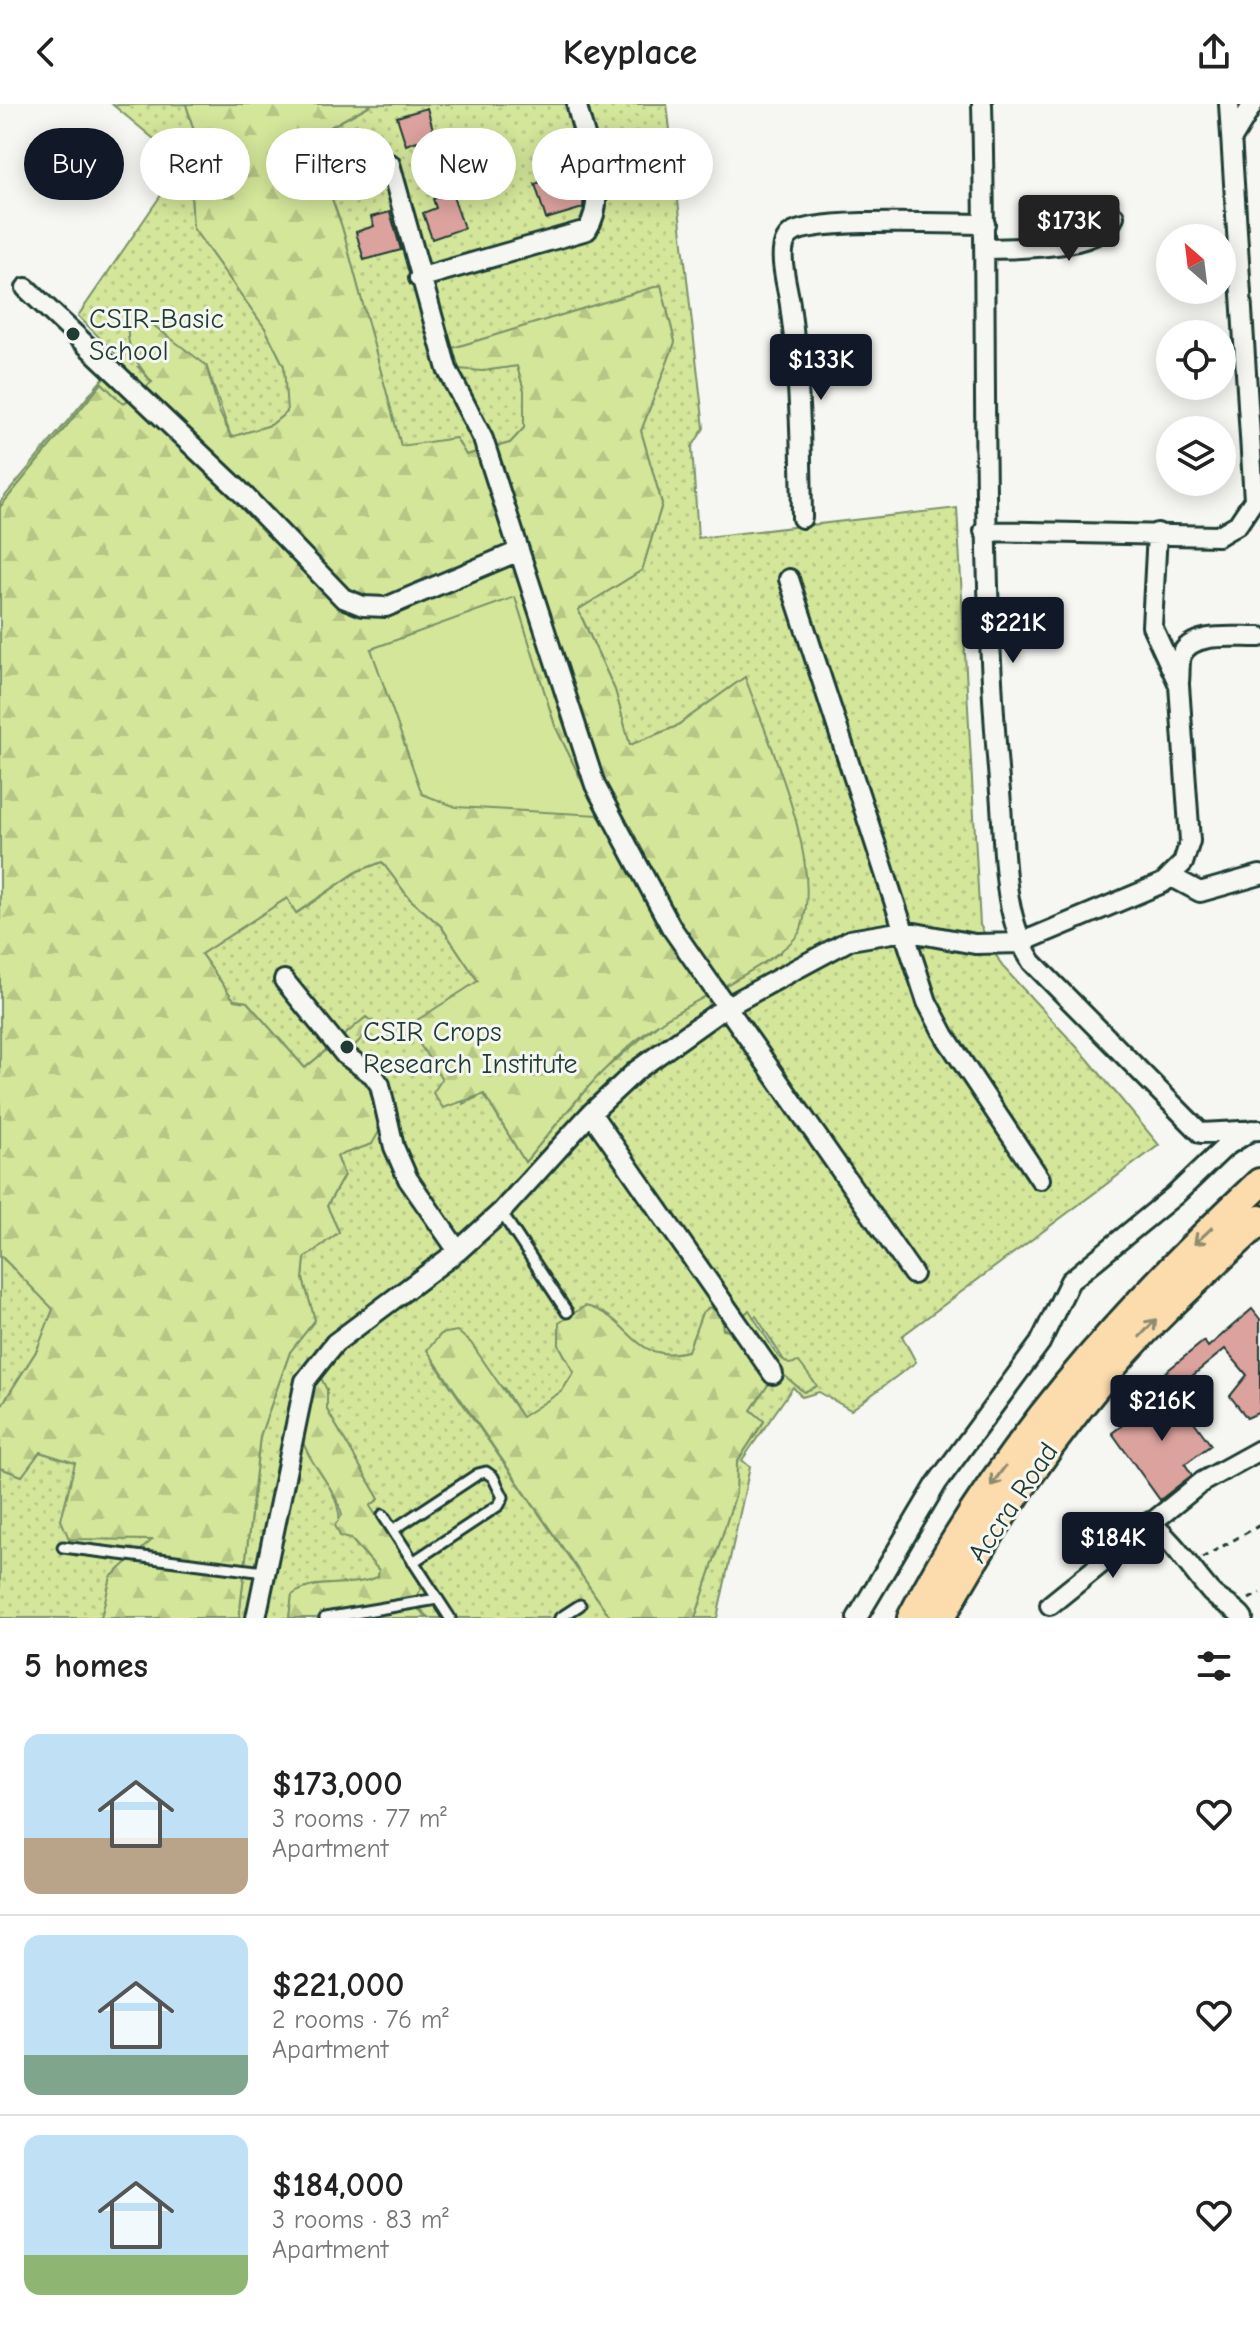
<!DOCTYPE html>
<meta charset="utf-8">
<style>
:root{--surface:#fff;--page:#f2f2f2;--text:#222;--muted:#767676;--line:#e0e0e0;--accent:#111827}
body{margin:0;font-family:"Comic Neue",sans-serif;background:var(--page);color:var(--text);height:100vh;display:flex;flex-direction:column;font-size:30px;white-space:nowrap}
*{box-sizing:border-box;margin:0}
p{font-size:26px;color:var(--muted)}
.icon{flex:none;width:44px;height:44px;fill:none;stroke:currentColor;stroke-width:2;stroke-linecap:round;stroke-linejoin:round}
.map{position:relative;height:1514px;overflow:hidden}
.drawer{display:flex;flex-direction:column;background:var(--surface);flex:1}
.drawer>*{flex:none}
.banner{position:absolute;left:24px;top:24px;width:800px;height:72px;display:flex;gap:16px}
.needle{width:52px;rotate:332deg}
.fabs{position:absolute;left:1156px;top:120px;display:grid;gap:16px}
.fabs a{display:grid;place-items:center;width:80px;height:80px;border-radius:50%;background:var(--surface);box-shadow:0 4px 20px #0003;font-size:40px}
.price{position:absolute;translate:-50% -68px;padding:0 18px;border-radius:8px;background:var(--accent);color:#fff;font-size:26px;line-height:52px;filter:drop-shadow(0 2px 4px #0008)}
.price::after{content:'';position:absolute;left:50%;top:48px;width:24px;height:18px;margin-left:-12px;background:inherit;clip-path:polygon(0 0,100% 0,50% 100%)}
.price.current{background:#222;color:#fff}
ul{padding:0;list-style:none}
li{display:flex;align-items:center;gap:24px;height:200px;padding:0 24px}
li+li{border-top:2px solid var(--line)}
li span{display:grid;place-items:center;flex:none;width:224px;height:160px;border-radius:16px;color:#555}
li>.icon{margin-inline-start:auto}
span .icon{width:96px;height:96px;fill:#fffc;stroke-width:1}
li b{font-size:34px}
h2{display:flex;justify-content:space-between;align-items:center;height:96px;padding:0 24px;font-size:34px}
.chip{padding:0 28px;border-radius:36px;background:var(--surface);box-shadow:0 4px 20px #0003;font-size:28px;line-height:72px}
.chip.current{background:var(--accent);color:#fff}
header{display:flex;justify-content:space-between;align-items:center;height:104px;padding:0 24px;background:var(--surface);font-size:36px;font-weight:800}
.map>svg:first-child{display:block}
</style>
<header><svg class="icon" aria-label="back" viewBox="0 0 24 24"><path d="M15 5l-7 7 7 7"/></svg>Keyplace<svg class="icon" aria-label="share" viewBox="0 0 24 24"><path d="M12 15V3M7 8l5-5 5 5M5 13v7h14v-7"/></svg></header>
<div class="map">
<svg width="1260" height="1514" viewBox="0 0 1260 1514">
<defs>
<pattern id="grass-dots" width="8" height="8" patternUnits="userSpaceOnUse" patternTransform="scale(2)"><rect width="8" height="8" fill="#d4e69a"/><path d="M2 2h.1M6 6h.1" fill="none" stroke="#b6c685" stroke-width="1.8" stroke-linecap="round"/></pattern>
<pattern id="forest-firs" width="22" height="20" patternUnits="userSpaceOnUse" patternTransform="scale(2)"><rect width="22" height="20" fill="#d4e69a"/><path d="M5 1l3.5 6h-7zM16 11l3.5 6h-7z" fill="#b6c685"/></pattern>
</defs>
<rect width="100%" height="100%" fill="#f6f6f2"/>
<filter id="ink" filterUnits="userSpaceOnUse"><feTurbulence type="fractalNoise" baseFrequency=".0125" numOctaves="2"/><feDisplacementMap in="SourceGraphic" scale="16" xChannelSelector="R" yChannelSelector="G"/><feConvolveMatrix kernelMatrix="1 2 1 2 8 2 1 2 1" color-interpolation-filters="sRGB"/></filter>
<g filter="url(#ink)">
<path fill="url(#grass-dots)" stroke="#7a9267" stroke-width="2" d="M 186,0 L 197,37 L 190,68 L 193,124 L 265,224 L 284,262 L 288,307 L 271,321 L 231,333 L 206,261 L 138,263 L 152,278 L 123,300 L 102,279 L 0,403 L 0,398 L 120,254 L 78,212 L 183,59 L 113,1 Z
M 372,0 L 667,0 L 704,324 L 692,343 L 698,434 L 957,404 L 980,821 L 1002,862 L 1087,954 L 1159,1041 L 902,1232 L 916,1258 L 851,1306 L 819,1288 L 802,1293 L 793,1283 L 742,1356 L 750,1363 L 717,1514 L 695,1514 L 736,1389 L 737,1358 L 764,1318 L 751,1306 L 778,1266 L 804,1288 L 756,1212 L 728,1227 L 702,1209 L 688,1247 L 672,1251 L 641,1245 L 628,1229 L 559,1241 L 574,1268 L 562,1287 L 522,1314 L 504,1284 L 434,1258 L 611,1514 L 430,1514 C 415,1503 415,1495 418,1477 L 369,1402 L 379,1395 L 327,1306 L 327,1286 L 300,1321 C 311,1363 344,1385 340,1432 L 351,1435 L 379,1466 L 378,1473 L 365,1478 L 315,1481 L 292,1492 L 289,1514 L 239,1514 L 260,1332 L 290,1248 L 315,1216 L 303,1175 L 305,1153 L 339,1128 L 327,1102 L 344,1071 L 337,1052 L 372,1040 L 350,961 L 355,941 L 374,920 L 366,913 L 305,964 L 247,898 L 234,896 L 201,850 L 287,794 L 297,809 L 358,767 L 382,758 L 410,795 L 441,822 L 478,877 L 463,1000 L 484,990 L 525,1058 L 598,971 L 663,916 L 780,849 L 745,573 L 675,623 L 630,641 L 615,586 L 578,505 L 642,466 L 662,400 L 641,327 L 675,238 L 661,181 L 453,244 L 482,267 L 517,262 L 524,286 L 524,324 L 510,339 L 466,351 L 455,334 L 401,343 L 342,123 L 310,34 Z
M 0,1151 L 54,1205 L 37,1246 L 0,1304 Z
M 39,1348 L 76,1359 L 61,1416 L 153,1436 L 111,1473 L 101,1514 L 0,1514 L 0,1364 L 22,1372 Z"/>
<path fill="url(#forest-firs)" stroke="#7a9267" stroke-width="2" fill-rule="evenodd" d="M 186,0 L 372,0 L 310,34 L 342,123 L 401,342 L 456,334 L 466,351 L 510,339 L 524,324 L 524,286 L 517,262 L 482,267 L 459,265 L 453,244 L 661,181 L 675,238 L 641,327 L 662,400 L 642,466 L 578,506 L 615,586 L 630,641 L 675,623 L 745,573 C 768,637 825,759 801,825 C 791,852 693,897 665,915 C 609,951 567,1008 525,1058 L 484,990 L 443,1004 L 433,989 L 442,975 L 408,922 L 478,877 L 441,822 L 410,795 L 382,758 L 358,767 L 296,809 L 287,794 L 201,850 L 234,896 L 247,898 L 305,964 L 366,913 L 375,920 L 355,941 L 350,960 L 374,983 L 384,1019 L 372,1040 L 337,1052 L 344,1071 L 327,1102 L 339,1128 L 305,1154 L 303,1175 L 315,1216 L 290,1248 L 260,1332 L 239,1514 L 101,1514 L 111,1473 L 152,1436 L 69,1435 L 61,1416 L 75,1359 L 40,1348 L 22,1372 L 0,1364 L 0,1304 L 37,1246 L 53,1205 L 0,1151 L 0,403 L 102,279 L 123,300 L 152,278 C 138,261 126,246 128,222 L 141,212 L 206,261 L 219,307 L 231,333 L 271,321 L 287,308 L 284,262 L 265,224 L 193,124 L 190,68 L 197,37 ZM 515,494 L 555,622 L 598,710 L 371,545 Z
M 585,1202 C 634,1213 629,1261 688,1247 L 702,1209 L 710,1203 L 721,1211 L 723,1226 L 728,1227 L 749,1206 L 778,1252 L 789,1260 L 799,1258 L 817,1282 L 804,1288 L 778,1266 L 751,1306 L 764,1317 L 737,1358 L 736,1389 L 695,1514 L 611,1514 L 427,1246 L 441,1230 L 457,1227 L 471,1239 L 522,1313 L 562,1287 L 574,1268 L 559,1241 L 559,1219 Z
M 320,1272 L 327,1286 L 327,1306 L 379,1395 L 370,1402 L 418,1477 L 421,1485 L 415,1494 L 419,1506 L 430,1514 L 289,1514 L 292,1491 C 318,1473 350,1485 378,1473 L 379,1466 L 351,1435 L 340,1432 L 335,1421 L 342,1411 C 335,1379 300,1354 300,1321 C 300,1307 310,1287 314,1273 Z"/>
<path fill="#d4e69a" stroke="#7a9267" stroke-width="2" d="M 515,493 L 555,622 L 598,711 L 456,703 L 422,690 L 371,545 Z"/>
<path fill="#dca29e" stroke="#1f3d34" stroke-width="2" d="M 427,4 L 437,39 L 419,45 L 417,37 L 406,41 L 397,13 Z
M 361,21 L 373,57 L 355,62 L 353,55 L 341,59 L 332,31 Z
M 642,49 L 651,49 L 661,83 L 624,93 L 614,57 Z
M 578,66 L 584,86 L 583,104 L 546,115 L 535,80 Z
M 452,89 L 464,124 L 432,135 L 423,109 L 436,104 L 433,95 Z
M 390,108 L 401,146 L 364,156 L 356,128 L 374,122 L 371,113 Z
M 1252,1205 L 1260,1215 L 1260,1308 L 1247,1314 L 1230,1292 L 1247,1271 L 1225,1245 L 1175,1286 L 1162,1271 L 1204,1237 L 1208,1243 Z
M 1170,1285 L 1211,1341 L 1185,1360 L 1192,1371 L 1160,1396 L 1112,1329 Z"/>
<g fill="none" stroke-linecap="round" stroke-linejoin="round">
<defs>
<path id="service" d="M 501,1108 L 567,1208
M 383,1411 L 450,1514
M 393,1426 L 478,1370 L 486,1368 L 493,1373 L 503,1393 L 499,1401 L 413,1458
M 63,1443 L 265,1468
M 325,1514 L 437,1495
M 560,1514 L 580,1501"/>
<path id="minor" d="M 982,0 C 988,230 979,459 1000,688 C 1005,744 1001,810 1032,858 L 1201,1029 L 1260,1026
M 1233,33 L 1253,0
M 390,60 L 447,265 L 483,335 L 595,681 L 671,823 L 913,1170
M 986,145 C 1015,144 1104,146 1114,112
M 419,174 L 587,126 C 610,92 585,39 577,2
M 26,184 L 239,386 L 343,494 L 363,502 L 386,503 L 519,447
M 802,414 C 801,343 800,272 790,201 C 788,182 774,143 791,130 C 813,113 951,120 985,120
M 984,427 L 1218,432 L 1238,420 L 1254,396 L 1229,0
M 789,475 L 927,898 L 945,932 L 1040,1075
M 1179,578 C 1180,570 1179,559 1181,552 C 1191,526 1238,534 1260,533
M 1170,772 L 1200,788 L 1260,771
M 284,876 L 345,951 L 373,971 L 380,981 L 394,1043 L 408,1075 L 458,1147
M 591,1009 L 773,1270
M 1150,1418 C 1178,1443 1186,1459 1209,1486 C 1218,1498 1234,1501 1243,1514
M 1050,1501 L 1202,1378 L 1260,1346
M 256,1514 L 305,1277 L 335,1239 L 458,1147 L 501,1108 L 591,1009 L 637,966 L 724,904 L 850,836 L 904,827 L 975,840 L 1020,839 L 1163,779 L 1183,759 L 1190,737 L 1179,581 L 1152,522 L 1157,429
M 857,1514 L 937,1379 L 1040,1239 L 1070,1177 L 1175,1091 L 1225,1043 L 1252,1026"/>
<path id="trunk" d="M 912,1514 C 999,1346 1122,1208 1260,1079
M 940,1514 C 989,1424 1046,1341 1112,1262 C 1157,1210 1210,1163 1260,1116"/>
</defs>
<use href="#service" stroke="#1f3d34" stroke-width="15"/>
<use href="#minor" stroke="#1f3d34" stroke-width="24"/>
<use href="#trunk" stroke="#1f3d34" stroke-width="34"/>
<path stroke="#1f3d34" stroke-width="3" stroke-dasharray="6 6" stroke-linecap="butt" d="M 1202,1454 L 1260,1421
M 1249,1495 L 1260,1489"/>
<use href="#service" stroke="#f6f6f2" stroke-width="9"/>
<use href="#minor" stroke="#f6f6f2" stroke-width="18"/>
<use href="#trunk" stroke="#fcdcac" stroke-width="28"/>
</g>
<defs><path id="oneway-shaft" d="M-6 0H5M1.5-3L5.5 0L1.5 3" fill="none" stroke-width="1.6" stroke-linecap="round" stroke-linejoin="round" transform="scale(2)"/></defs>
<g stroke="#8e8c70">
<use href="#oneway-shaft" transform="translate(1203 1132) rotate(137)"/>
<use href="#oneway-shaft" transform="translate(1148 1224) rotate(-47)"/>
<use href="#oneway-shaft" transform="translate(998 1372) rotate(126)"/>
</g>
</g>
<g fill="#1f3d34" stroke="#f6f6f2" stroke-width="3">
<circle cx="73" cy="230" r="8"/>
<circle cx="347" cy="943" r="8"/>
</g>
<g text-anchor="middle" stroke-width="6" stroke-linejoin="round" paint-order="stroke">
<g font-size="28" fill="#1f3d34" stroke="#f6f6f2" text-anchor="start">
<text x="89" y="224">CSIR-Basic<tspan x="89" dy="32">School</tspan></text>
<text x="363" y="937">CSIR Crops<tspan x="363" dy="32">Research Institute</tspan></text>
</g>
<g font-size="28" fill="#1f3d34" stroke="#f6f6f2">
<text transform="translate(1012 1398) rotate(-56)" y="10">Accra Road</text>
</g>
</g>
</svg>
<div class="fabs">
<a><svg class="needle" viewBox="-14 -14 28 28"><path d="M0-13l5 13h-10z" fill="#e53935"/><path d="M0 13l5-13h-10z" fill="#767676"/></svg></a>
<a><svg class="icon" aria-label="locate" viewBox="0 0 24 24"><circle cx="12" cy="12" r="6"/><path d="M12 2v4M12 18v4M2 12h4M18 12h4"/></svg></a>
<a><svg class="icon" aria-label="layers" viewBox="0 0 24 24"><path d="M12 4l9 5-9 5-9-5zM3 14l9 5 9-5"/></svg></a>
</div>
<b class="price current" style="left:1069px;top:159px">$173K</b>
<b class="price" style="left:821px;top:298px">$133K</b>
<b class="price" style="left:1013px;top:561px">$221K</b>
<b class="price" style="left:1162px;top:1339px">$216K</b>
<b class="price" style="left:1113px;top:1476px">$184K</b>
<div class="banner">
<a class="chip current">Buy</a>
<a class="chip">Rent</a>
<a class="chip">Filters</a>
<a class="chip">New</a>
<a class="chip">Apartment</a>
</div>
</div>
<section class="drawer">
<h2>5 homes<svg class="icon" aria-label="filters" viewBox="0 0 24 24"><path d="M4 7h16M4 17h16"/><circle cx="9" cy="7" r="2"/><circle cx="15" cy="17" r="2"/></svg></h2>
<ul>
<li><span style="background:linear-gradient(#bfe0f5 65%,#b9a48a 0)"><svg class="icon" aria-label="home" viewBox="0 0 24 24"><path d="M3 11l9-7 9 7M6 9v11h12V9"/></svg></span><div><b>$173,000</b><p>3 rooms · 77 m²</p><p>Apartment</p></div><svg class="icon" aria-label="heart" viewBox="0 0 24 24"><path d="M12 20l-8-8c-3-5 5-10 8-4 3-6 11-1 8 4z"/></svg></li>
<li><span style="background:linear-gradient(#bfe0f5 75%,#7fa58c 0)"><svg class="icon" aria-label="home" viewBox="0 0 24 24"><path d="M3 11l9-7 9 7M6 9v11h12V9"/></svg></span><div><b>$221,000</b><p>2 rooms · 76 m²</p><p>Apartment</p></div><svg class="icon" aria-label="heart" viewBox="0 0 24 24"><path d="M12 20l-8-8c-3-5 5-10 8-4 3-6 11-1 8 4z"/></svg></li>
<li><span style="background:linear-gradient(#bfe0f5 75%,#8fb573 0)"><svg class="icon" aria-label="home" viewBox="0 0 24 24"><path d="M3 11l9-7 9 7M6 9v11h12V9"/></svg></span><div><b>$184,000</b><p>3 rooms · 83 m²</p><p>Apartment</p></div><svg class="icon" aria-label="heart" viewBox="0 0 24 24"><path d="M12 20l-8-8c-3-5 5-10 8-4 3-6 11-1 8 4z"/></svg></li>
</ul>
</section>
